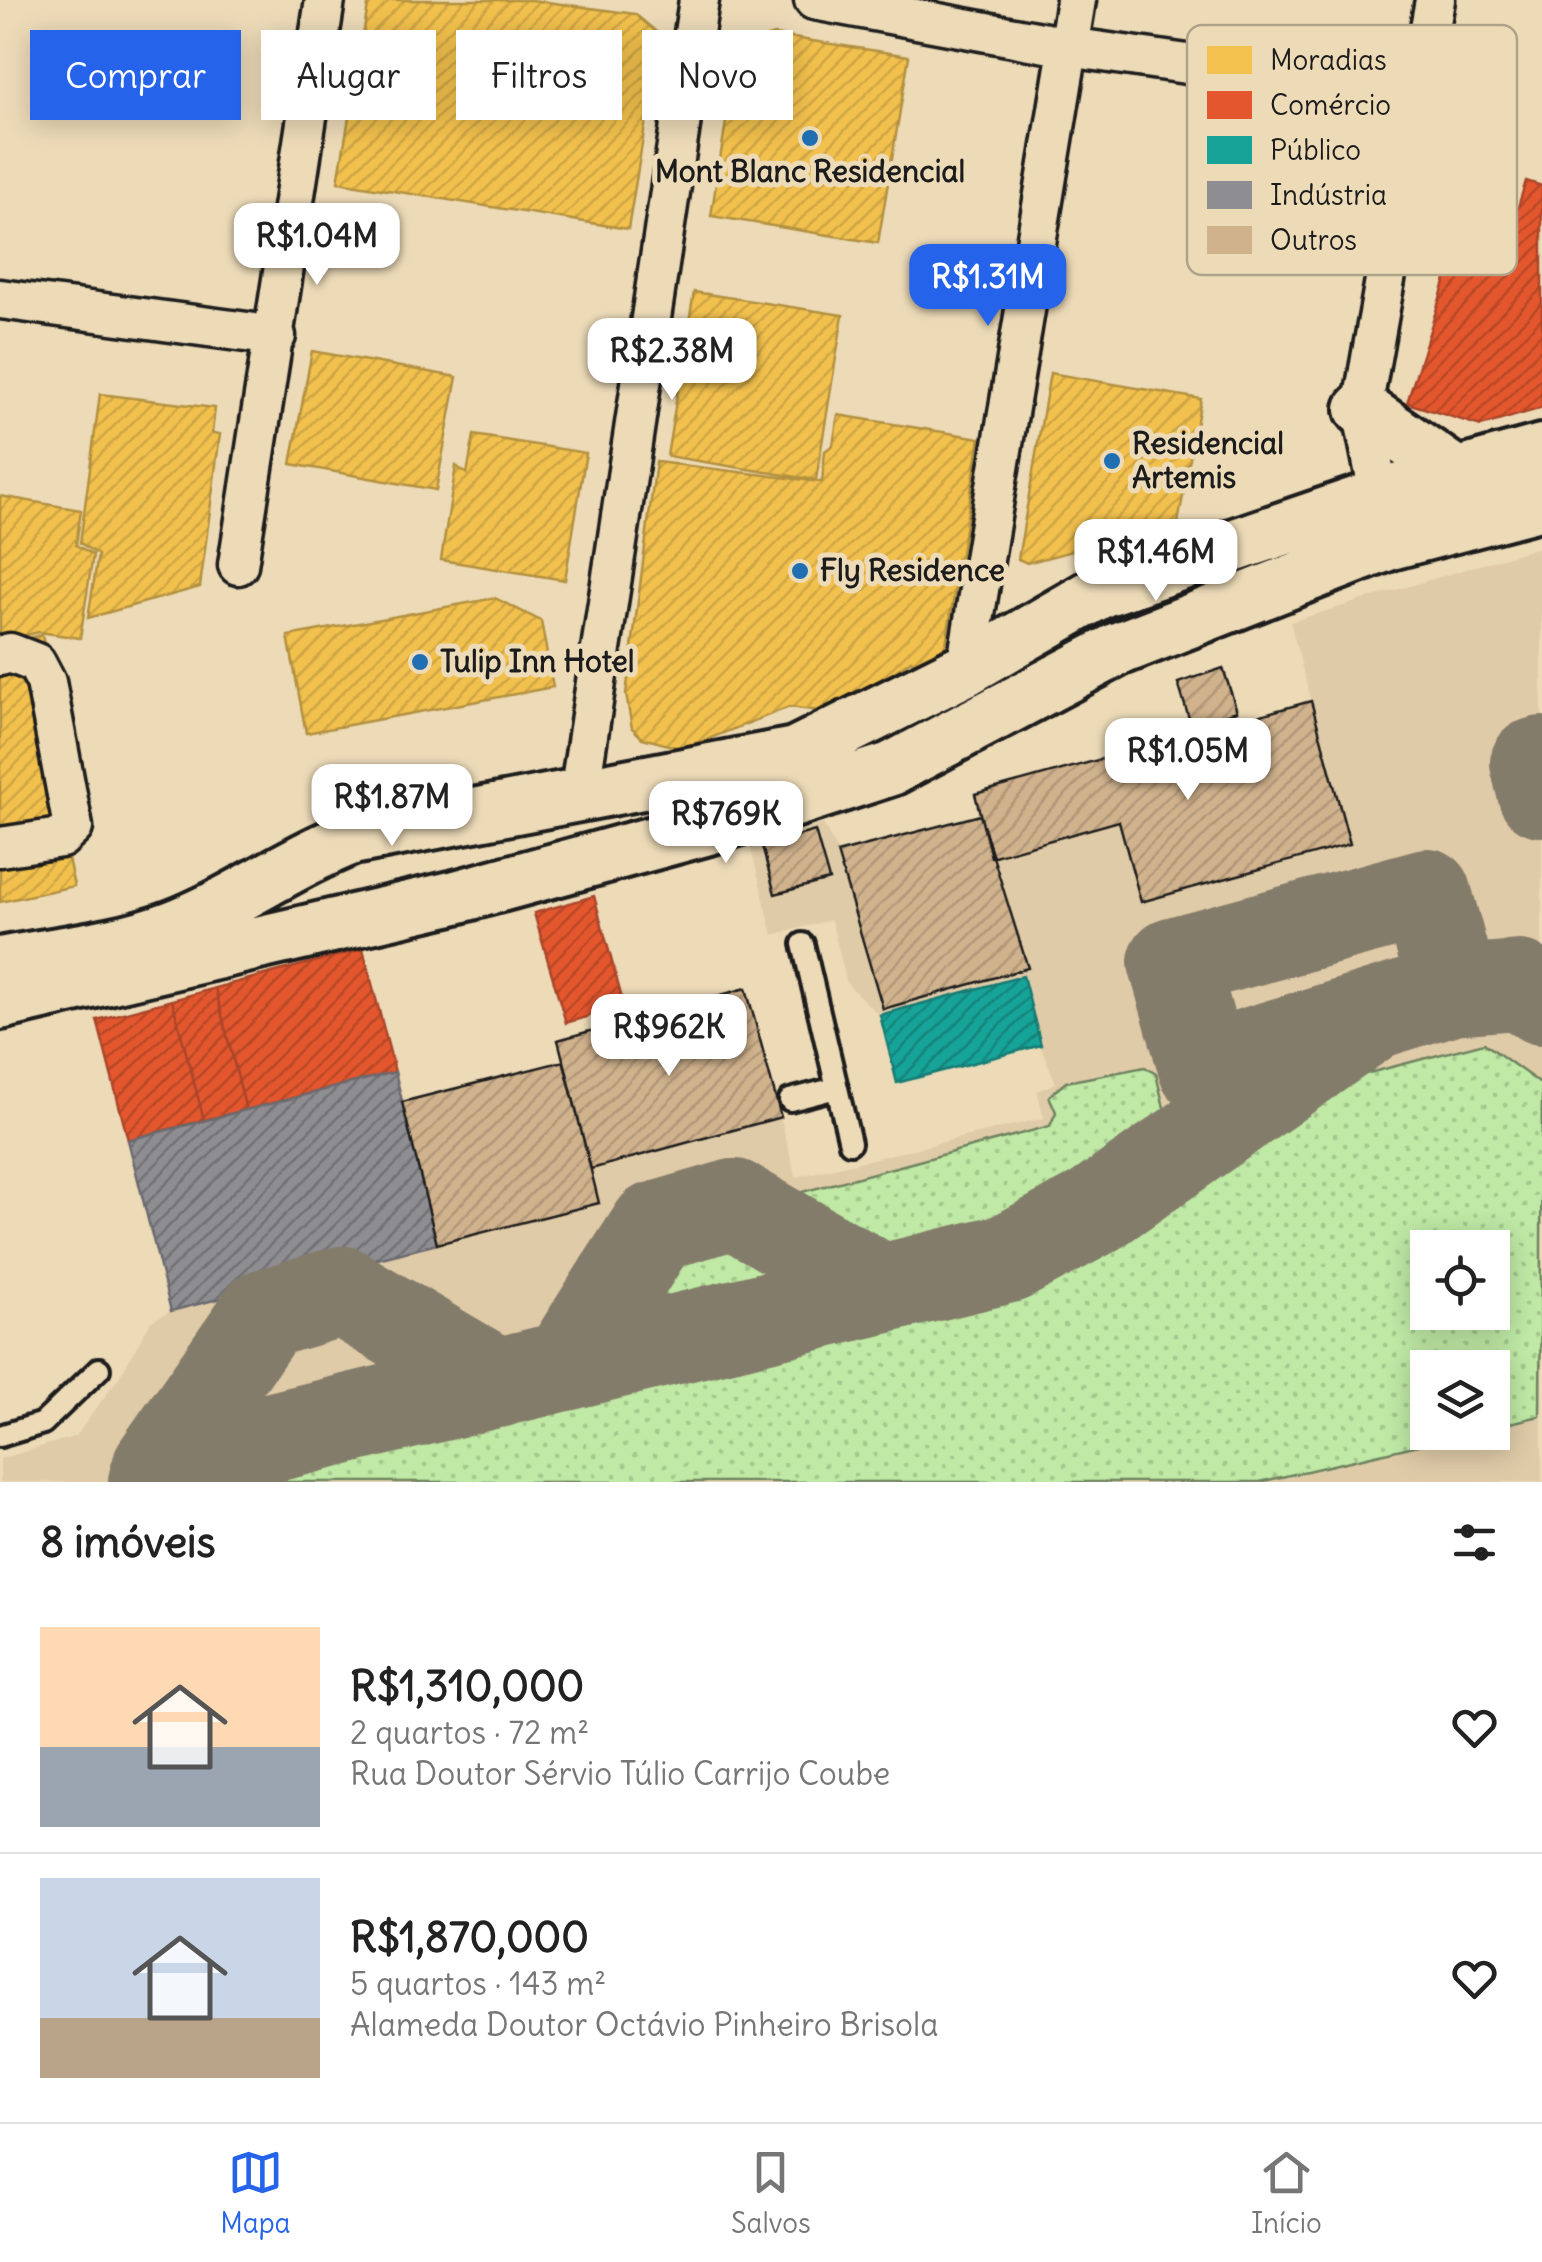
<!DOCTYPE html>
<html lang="pt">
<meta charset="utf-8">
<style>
:root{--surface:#fff;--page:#f6f6f6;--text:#222;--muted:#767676;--line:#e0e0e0;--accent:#2563eb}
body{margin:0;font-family:Delius,sans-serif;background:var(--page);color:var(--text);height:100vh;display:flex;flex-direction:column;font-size:38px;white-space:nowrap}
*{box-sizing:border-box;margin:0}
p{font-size:32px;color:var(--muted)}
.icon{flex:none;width:55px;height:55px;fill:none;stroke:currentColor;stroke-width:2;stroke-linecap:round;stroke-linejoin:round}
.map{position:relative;height:1482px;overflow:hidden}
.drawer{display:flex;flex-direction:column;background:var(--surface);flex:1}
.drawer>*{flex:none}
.guide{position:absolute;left:30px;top:30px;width:1000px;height:90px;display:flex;gap:20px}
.fabs{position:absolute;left:1410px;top:1230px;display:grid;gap:20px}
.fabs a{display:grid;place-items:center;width:100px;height:100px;border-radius:0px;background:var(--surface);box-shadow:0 5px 25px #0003;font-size:50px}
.price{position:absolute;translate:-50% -85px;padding:0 22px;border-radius:20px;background:#fff;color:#222;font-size:32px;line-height:65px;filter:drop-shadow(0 2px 5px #0008)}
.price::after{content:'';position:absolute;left:50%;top:60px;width:30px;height:22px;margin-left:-15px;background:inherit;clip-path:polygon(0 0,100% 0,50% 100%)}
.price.active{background:var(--accent);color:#fff}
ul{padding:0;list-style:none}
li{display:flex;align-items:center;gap:30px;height:250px;padding:0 40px}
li+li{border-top:2px solid var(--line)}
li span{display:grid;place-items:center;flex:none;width:280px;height:200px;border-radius:0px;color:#555}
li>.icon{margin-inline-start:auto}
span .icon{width:120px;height:120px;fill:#fffc;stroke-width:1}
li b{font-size:42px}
h2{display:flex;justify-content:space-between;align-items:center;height:120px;padding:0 40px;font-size:42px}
.tag{padding:0 35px;border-radius:0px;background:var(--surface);box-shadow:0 5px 25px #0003;font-size:35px;line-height:90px}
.tag.active{background:var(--accent);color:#fff}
.tab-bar{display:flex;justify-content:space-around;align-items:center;height:140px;border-top:2px solid var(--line);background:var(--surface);font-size:28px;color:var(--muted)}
.tab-bar a{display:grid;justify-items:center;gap:5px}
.tab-bar .active{color:var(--accent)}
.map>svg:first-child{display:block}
</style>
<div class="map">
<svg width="1542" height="1482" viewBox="0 0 1542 1482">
<defs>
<pattern id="grass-dots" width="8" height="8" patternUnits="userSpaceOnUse" patternTransform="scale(2.5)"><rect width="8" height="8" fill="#bfe9a5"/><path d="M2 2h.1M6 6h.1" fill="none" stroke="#a4c78d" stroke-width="1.8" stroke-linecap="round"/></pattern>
<pattern id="homes-hatch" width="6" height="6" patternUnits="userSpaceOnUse" patternTransform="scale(2.5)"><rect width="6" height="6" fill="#f2c14e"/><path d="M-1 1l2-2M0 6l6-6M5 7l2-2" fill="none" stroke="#cfa544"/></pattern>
<pattern id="shops-hatch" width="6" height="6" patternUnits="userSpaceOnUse" patternTransform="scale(2.5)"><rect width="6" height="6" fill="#e4572e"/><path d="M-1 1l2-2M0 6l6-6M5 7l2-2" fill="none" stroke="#b84726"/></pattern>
<pattern id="public-hatch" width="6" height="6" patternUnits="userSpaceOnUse" patternTransform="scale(2.5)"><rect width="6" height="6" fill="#17a398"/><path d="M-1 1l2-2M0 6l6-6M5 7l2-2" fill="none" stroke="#14847b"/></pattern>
<pattern id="industry-hatch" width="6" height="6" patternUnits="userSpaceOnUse" patternTransform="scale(2.5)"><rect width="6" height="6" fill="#8d8d92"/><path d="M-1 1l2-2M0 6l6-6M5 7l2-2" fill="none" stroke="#727276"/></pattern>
<pattern id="building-hatch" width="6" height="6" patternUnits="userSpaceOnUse" patternTransform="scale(2.5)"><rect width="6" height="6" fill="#d0b28d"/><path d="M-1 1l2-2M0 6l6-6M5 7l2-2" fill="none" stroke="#b29879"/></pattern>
</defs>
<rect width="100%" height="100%" fill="#eddbb8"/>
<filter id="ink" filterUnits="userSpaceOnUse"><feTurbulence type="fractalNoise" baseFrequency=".01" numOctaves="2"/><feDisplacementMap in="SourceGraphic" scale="20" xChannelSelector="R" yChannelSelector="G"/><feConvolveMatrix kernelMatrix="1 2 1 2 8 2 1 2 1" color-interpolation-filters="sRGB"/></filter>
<g filter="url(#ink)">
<path fill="#e0cba8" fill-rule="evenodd" d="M 1542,546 L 1542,1482 L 0,1482 L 0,1459 L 76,1436 L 121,1374 L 151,1321 L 171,1311 L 128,1140 L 395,1072 L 402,1101 L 563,1061 L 558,1040 L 746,988 L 796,1177 L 1044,1118 L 1037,1091 L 1056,1083 L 1040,1045 L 897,1083 L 880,1016 L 847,984 L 831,920 L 773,935 L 750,845 L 823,824 L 838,853 L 980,816 L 975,794 L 1311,702 L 1290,622 ZM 1428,1248 L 1492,1248 L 1492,1312 L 1428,1312 ZM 1428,1368 L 1492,1368 L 1492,1432 L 1428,1432 Z"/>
<path fill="url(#grass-dots)" stroke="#6e8260" stroke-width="2.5" fill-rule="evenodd" d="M 1484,1043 L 1542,1085 L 1540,1416 L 1493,1427 L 1492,1368 L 1428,1368 L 1428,1432 L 1470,1433 L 1260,1482 L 247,1482 L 252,1459 L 1037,1277 L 1323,1085 ZM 1428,1248 L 1492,1248 L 1492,1312 L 1428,1312 Z
M 1145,1067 L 1156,1074 L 1169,1129 L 1161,1142 L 1081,1200 L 1025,1233 L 905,1269 L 885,1268 L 789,1218 L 793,1203 L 802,1192 L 1050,1126 L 1056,1112 L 1049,1096 L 1066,1082 Z
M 712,1217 L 723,1219 L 822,1285 L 819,1294 L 610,1338 L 605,1328 L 661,1238 Z"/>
<path fill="url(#homes-hatch)" stroke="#b2903f" stroke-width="2.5" d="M 532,0 L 635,14 L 660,35 L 628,229 L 338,182 L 369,0 Z
M 774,35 L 909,56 L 878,243 L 711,216 L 736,59 L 757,40 Z
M 1320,127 L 1374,135 L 1389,156 L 1369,276 L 1297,264 Z
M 694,292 L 843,315 L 816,480 L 667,456 Z
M 312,351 L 457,377 L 436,490 L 291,464 Z
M 1050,373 L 1201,399 L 1178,523 L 1027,563 L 1018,559 Z
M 100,394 L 215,408 L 212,433 L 220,434 L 200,587 L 88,618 L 98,555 L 80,543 Z
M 838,415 L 980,438 L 943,662 L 919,670 L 911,660 L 893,673 L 889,701 L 851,715 L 789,707 L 683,749 L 642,738 L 632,728 L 626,694 L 656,462 L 822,482 L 825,451 L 833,445 Z
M 474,435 L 586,453 L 565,580 L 441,560 L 456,466 L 467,474 Z
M 0,496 L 81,510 L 76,545 L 93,555 L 80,638 L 39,632 L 0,641 Z
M 495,598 L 541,621 L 553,687 L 306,733 L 288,636 Z
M 42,635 L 79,807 L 58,812 L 74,886 L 0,902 L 0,644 Z"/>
<path fill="url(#shops-hatch)" stroke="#a84529" stroke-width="2.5" d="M 1526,181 L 1542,186 L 1542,408 L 1481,426 L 1407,403 L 1465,219 L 1510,233 Z
M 594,896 L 624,1006 L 566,1023 L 534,913 Z
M 363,949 L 395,1072 L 246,1110 L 215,988 Z
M 215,988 L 246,1110 L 204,1120 L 172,1000 Z
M 172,1000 L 204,1120 L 128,1140 L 97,1020 Z"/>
<path fill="url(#public-hatch)" stroke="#187a73" stroke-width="2.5" d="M 1023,976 L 1041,1045 L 897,1083 L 880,1015 Z"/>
<path fill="url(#industry-hatch)" stroke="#6b6b6f" stroke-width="2.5" d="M 395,1072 L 437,1244 L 171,1311 L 128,1140 Z"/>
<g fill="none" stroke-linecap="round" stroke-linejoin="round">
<path stroke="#847c6a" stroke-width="90" d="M 1542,761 L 1535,763 L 1542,792
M 1427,893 L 1453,990 L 1203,1067 L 1173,962 Z
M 1453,990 L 1519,985 L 1542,1000
M 566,1366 L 655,1227 L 734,1204 L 882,1289
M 158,1465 L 264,1314 L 342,1291 L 498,1383
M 153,1482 L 158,1465 L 1009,1258 L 1094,1212 L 1375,1014"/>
</g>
<path fill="url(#building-hatch)" stroke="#1c1c1c" stroke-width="2.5" d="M 1223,668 L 1237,711 L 1191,725 L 1178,683 Z
M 1311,701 L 1350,844 L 1141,902 L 1119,821 L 991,857 L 975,794 Z
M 980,815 L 1028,968 L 883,1009 L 837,853 Z
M 815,831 L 829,880 L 775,894 L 762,846 Z
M 746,988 L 781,1117 L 591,1169 L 558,1040 Z
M 564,1061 L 599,1203 L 437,1244 L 402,1102 Z"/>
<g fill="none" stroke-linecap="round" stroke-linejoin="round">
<defs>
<path id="lane" d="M 803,944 L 850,1143
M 790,1100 L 836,1088
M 0,1436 L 43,1423 L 99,1369"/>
<path id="street" d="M 814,0 L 1068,47 L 1418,97
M 0,299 L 276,336
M 1384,519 L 1362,409 L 1435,0
M 238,565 L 325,0
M 0,656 L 10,653 L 36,663 L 46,682 L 73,827 L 61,838 L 0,847
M 966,669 L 1076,0
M 579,795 L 699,0"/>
<path id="secondary" d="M 1362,409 L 1459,476
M 0,964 C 57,953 118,948 173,927 C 235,903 290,862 352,838 L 795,754 L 966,669 L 1101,591 L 1379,496 L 1542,451
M 0,1003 L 456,897 L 712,827 L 891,769 L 1118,649 L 1390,543 L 1542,503"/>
</defs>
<use href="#lane" stroke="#1c1c1c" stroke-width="28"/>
<use href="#street" stroke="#1c1c1c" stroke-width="45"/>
<use href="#secondary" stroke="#1c1c1c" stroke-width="60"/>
<use href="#lane" stroke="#eddbb8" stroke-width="20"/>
<use href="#street" stroke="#eddbb8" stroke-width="38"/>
<use href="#secondary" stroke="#eddbb8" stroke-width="52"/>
</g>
</g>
<g fill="#1f6fb2" stroke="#eddbb8" stroke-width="4">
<circle cx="810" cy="138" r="10"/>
<circle cx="1112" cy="461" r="10"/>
<circle cx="800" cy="571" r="10"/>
<circle cx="420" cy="662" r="10"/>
</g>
<g text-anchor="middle" stroke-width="10" stroke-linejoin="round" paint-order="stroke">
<g font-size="30" font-weight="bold" fill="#1c1c1c" stroke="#eddbb8" text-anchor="start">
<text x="810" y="182" text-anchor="middle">Mont Blanc Residencial</text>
<text x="1132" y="454">Residencial<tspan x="1132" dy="34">Artemis</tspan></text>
<text x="820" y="581">Fly Residence</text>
<text x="440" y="672">Tulip Inn Hotel</text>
</g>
</g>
<rect x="1187" y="25" width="330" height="250" rx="15" fill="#eddbb8" stroke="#aea289" stroke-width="2.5"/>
<rect x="1207" y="46" width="45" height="28" fill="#f2c14e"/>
<rect x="1207" y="91" width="45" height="28" fill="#e4572e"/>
<rect x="1207" y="136" width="45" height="28" fill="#17a398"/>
<rect x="1207" y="181" width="45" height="28" fill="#8d8d92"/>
<rect x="1207" y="226" width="45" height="28" fill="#d0b28d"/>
<g font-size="28" fill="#1c1c1c">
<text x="1270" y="70">Moradias</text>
<text x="1270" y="115">Comércio</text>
<text x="1270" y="160">Público</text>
<text x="1270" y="205">Indústria</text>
<text x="1270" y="250">Outros</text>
</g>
</svg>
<div class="fabs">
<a><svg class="icon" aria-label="locate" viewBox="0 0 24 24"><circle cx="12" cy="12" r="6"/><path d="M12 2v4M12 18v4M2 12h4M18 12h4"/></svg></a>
<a><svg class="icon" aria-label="layers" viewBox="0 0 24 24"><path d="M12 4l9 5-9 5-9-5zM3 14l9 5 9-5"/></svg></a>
</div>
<b class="price" style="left:317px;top:288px">R$1.04M</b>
<b class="price active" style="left:988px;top:329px">R$1.31M</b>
<b class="price" style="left:672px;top:403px">R$2.38M</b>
<b class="price" style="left:1156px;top:604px">R$1.46M</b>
<b class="price" style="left:1188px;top:803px">R$1.05M</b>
<b class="price" style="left:392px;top:849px">R$1.87M</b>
<b class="price" style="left:726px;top:866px">R$769K</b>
<b class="price" style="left:669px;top:1079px">R$962K</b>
<div class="guide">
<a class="tag active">Comprar</a>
<a class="tag">Alugar</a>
<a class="tag">Filtros</a>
<a class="tag">Novo</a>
</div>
</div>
<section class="drawer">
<h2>8 imóveis<svg class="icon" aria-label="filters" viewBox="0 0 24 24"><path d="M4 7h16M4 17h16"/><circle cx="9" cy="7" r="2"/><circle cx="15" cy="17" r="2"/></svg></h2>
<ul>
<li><span style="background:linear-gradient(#ffd9b3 60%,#9aa5b1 0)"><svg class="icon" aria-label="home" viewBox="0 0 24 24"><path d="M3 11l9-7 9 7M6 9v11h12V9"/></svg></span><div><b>R$1,310,000</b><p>2 quartos · 72 m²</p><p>Rua Doutor Sérvio Túlio Carrijo Coube</p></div><svg class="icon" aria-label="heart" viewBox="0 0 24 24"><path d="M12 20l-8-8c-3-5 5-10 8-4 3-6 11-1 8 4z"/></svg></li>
<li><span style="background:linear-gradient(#c9d6e8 70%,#b9a48a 0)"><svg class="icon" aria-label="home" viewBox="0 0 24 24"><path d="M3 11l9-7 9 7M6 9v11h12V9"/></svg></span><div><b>R$1,870,000</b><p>5 quartos · 143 m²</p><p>Alameda Doutor Octávio Pinheiro Brisola</p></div><svg class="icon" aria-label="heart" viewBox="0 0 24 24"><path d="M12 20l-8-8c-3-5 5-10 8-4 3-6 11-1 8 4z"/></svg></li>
</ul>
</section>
<nav class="tab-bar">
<a class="active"><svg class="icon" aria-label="map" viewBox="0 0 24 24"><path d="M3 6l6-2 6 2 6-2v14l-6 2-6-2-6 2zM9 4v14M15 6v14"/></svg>Mapa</a>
<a><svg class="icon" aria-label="saved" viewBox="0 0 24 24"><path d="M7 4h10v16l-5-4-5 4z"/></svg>Salvos</a>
<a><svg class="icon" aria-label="home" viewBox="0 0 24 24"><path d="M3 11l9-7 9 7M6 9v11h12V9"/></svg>Início</a>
</nav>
